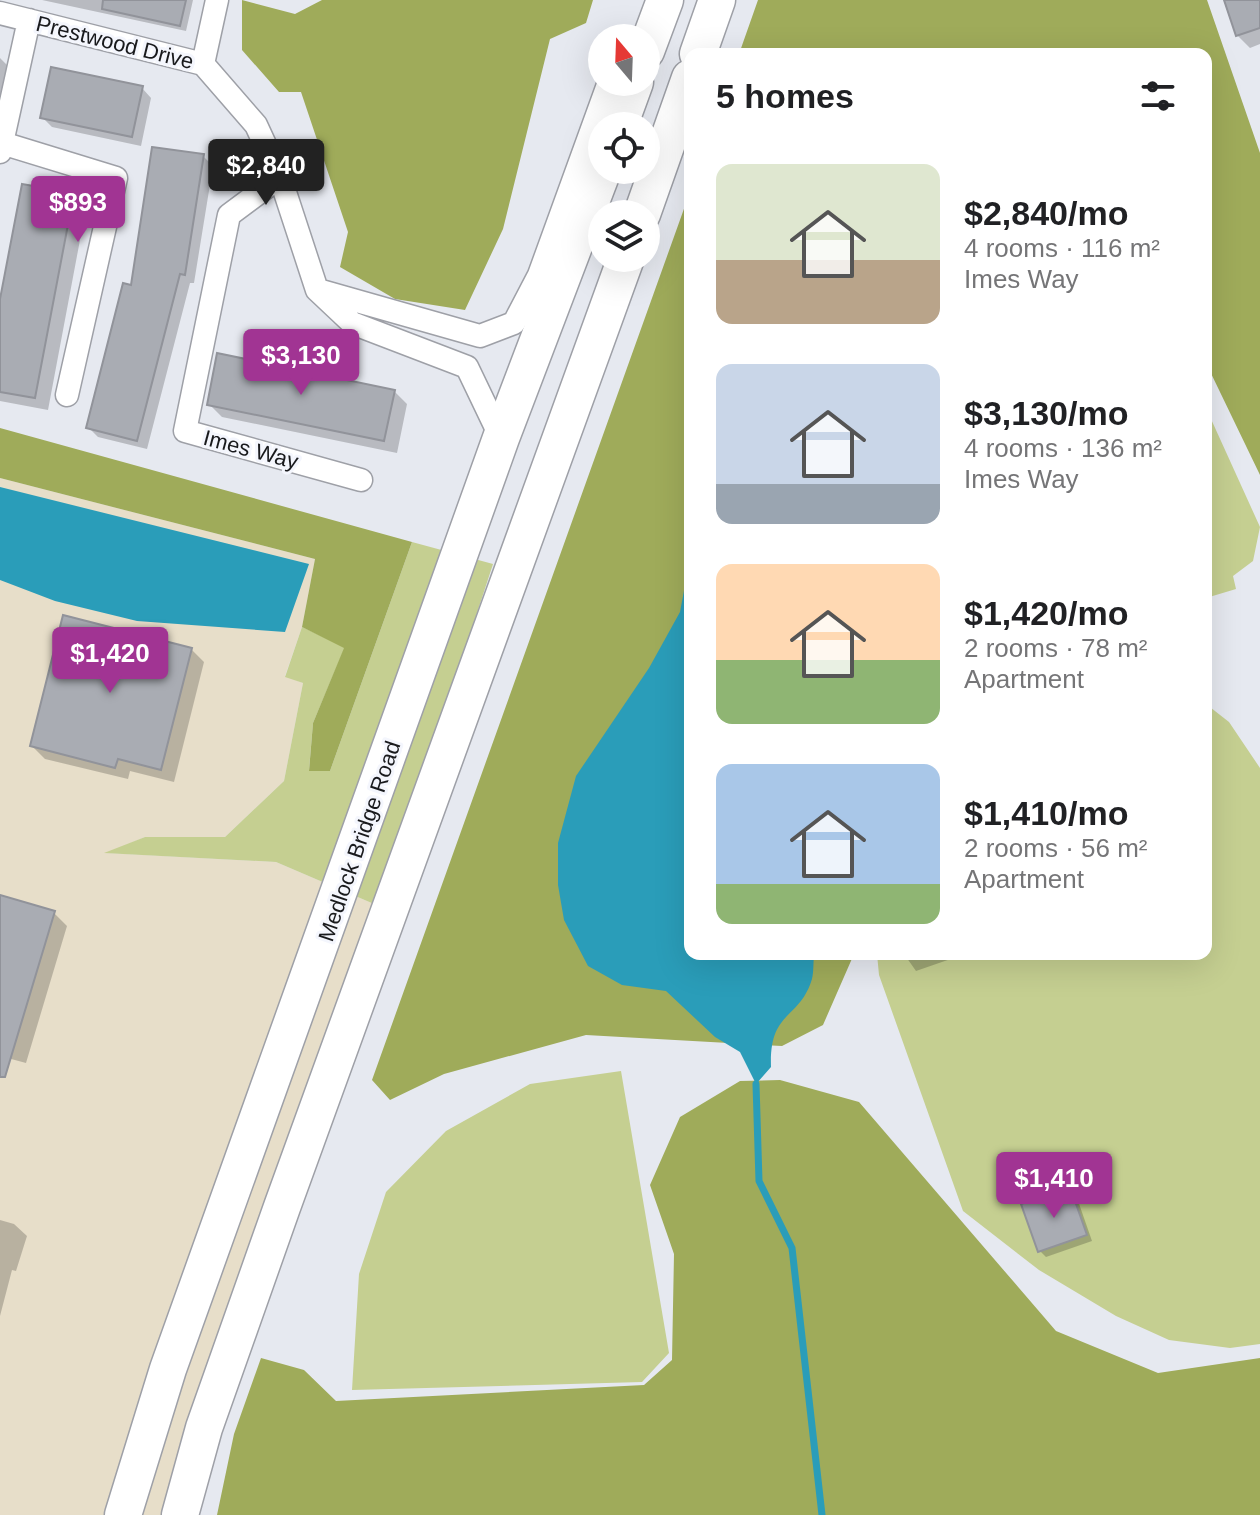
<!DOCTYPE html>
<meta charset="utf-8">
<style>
:root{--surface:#fff;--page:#f2f2f2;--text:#202124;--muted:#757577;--accent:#a13493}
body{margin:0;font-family:Arial,sans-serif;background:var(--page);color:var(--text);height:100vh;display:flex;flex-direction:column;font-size:30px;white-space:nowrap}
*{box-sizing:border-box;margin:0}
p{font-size:26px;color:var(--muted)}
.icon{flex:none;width:44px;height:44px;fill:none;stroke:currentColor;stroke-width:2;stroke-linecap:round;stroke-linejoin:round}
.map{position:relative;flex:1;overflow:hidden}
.sheet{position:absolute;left:684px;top:48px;width:528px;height:912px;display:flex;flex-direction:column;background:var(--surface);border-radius:16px;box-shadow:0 8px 32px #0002}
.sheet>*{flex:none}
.needle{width:52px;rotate:341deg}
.controls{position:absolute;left:588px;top:24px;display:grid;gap:16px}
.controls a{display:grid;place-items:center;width:72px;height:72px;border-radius:50%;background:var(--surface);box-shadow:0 8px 32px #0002;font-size:40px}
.price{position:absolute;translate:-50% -68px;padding:0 18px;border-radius:8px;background:var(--accent);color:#fff;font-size:26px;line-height:52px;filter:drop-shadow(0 2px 4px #0008)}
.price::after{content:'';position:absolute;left:50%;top:48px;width:24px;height:18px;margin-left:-12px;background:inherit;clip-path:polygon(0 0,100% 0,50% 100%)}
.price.active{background:#222;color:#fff}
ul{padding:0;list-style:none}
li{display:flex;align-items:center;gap:24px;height:200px;padding:0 32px}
li span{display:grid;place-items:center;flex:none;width:224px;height:160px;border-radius:16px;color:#555}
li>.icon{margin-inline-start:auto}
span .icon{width:96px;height:96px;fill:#fffc;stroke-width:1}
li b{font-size:34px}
h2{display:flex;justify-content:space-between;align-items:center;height:96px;padding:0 32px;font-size:34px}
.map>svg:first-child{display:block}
</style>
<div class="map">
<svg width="1260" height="1515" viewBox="0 0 1260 1515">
<rect width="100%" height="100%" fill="#e6e9f0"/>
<path fill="#e7dec9" d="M 0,478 L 315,559 L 302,627 L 285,676 L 303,683 L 284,781 L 225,837 L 145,837 L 107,853 L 276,862 L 381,907 L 183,1515 L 0,1515 Z"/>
<path fill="#c5cf91" d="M 1206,408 L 1260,527 L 1253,561 L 1233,576 L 1236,589 L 1206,598 Z
M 412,542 L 493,564 L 381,907 L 276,862 L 104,853 L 145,837 L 225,837 L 284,781 L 303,683 L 285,677 L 302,627 L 345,647 L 313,723 L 309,770 L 330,771 Z
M 1206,704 L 1229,722 L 1260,768 L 1260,1344 L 1230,1348 L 1169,1340 L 1116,1316 L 1039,1270 L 963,1211 L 879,975 L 877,954 L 1206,954 Z
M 621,1071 L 669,1353 L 642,1382 L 352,1390 L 359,1274 L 386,1192 L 446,1131 L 530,1084 Z"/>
<path fill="#9fab5a" d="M 242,0 L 295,14 L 322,0 L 593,0 L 586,23 L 550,39 L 503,229 L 465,310 L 395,299 L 340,267 L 348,232 L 301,92 L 279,92 L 242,50 Z
M 758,0 L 1207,0 L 1260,153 L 1260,475 L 1206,363 L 1206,54 L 739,54 Z
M 690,192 L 690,954 L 854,954 L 823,1025 L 782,1046 L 586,1035 L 444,1074 L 390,1100 L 372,1080 Z
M 0,428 L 412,542 L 330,771 L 309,771 L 313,723 L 344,648 L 302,627 L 315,559 L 0,478 Z
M 780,1080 L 859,1102 L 1056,1331 L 1158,1373 L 1260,1358 L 1260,1515 L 217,1515 L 234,1434 L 261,1358 L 304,1370 L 336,1401 L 644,1385 L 672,1360 L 674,1254 L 650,1185 L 680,1117 L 740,1081 Z"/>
<path fill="#2a9db9" d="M 0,487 L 309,564 L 285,632 L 137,621 L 55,601 L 0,580 Z
M 690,519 L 690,954 L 814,956 C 813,964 814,975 811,982 C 798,1020 769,1011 771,1067 L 756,1084 L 740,1052 L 715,1037 L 666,991 L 622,985 L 588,966 L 564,920 L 558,885 L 558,843 L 576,776 L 649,668 L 680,612 L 686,580 L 684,541 Z"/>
<path fill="#0003" d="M 42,0 L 193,0 L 186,31 Z
M 1226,0 L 1260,0 L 1260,44 L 1250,48 L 1237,35 Z
M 0,58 L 9,67 L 0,114 Z
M 142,88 L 151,98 L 141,146 L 52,127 L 42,117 Z
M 203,156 L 213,166 L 194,283 L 190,283 L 147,449 L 98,437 L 88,427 L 133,287 Z
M 73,195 L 86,208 L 48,410 L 0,401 L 0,310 Z
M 394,391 L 407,404 L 397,453 L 222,417 L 209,404 Z
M 191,649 L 204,662 L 174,782 L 130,771 L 128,779 L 45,759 L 32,746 Z
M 0,897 L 54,913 L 67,926 L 26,1063 L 0,1056 Z
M 904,954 L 965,954 L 916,971 Z
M 1069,1189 L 1076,1195 L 1092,1241 L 1046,1257 L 1040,1251 Z
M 0,1220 L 14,1224 L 27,1236 L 16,1271 L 12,1270 L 0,1316 Z"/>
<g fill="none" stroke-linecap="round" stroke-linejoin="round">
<path stroke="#2a9db9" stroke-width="7" d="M 756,1084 L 759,1181 L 792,1248 L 822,1515"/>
</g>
<path fill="#a9acb3" stroke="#91939a" stroke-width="2" d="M 103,0 L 186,0 L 180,26 L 102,9 Z
M 1224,0 L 1260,0 L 1260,28 L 1236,36 Z
M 51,67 L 143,86 L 132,137 L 40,118 Z
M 152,147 L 204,154 L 185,275 L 180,274 L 137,441 L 86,428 L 123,283 L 131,285 Z
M 22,184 L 74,193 L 35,398 L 0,392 L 0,299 Z
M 217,353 L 395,390 L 384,441 L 207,405 Z
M 63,615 L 192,648 L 161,770 L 118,759 L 115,768 L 30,746 Z
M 0,895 L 55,911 L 5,1077 L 0,1077 Z
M 1070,1187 L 1087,1235 L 1038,1252 L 1021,1204 Z"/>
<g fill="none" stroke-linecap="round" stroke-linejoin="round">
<defs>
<path id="minor" d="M 0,13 L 203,64 L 256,125 L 280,177 L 317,290 L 352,323 L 467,367 L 501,438
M 203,64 L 217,0
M 2,143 L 116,178 L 67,395
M 0,152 L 29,20
M 280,177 L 229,215 L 185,431 L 361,480
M 318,290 L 480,336 L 514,323 L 539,275 L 609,82"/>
<path id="trunk" d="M 646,51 L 665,0
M 698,54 L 717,0
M 619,126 L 635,82
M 642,214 L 690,78
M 123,1515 L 168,1369 L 501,438 L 603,170
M 180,1515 L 204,1428 L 282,1207 L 626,258"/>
</defs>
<use href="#minor" stroke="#9ea0a7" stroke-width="25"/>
<use href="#trunk" stroke="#9ea0a7" stroke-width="39"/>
<use href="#minor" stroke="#fff" stroke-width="22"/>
<use href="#trunk" stroke="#fff" stroke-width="36"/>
</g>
<g text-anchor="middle" stroke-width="6" stroke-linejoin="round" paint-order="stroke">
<g font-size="22" fill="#191a1d" stroke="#f4f6fd">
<text transform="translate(115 42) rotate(14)" y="8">Prestwood Drive</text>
<text transform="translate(251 449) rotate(15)" y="8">Imes Way</text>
<text transform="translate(359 841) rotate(-71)" y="8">Medlock Bridge Road</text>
</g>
</g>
</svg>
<div class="controls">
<a><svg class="needle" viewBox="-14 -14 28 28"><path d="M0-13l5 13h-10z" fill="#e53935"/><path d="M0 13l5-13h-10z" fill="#757577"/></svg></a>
<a><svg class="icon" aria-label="locate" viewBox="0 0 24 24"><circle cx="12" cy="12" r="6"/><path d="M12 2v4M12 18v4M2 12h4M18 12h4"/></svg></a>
<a><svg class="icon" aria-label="layers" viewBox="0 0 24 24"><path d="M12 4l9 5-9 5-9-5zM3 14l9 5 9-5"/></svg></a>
</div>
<b class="price active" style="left:266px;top:207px">$2,840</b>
<b class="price" style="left:78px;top:244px">$893</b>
<b class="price" style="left:301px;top:397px">$3,130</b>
<b class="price" style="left:110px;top:695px">$1,420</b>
<b class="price" style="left:1054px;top:1220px">$1,410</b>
<section class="sheet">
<h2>5 homes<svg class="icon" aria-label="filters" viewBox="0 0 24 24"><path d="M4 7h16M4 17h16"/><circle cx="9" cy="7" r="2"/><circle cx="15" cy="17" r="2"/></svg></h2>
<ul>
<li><span style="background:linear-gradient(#dfe7d0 60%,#b9a48a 0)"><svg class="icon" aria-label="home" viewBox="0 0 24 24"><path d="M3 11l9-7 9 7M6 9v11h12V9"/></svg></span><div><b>$2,840/mo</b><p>4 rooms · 116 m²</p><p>Imes Way</p></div></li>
<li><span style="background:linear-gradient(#c9d6e8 75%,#9aa5b1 0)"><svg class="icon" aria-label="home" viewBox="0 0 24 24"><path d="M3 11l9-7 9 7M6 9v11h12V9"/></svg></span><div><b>$3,130/mo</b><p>4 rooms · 136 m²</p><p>Imes Way</p></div></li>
<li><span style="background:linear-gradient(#ffd9b3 60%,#8fb573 0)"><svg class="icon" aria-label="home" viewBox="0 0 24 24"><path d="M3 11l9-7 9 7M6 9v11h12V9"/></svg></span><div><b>$1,420/mo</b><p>2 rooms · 78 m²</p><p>Apartment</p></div></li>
<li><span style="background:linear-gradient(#a9c7e8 75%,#8fb573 0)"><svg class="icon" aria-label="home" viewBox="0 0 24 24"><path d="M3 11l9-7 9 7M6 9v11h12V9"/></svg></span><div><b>$1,410/mo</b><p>2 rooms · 56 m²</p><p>Apartment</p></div></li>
</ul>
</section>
</div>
